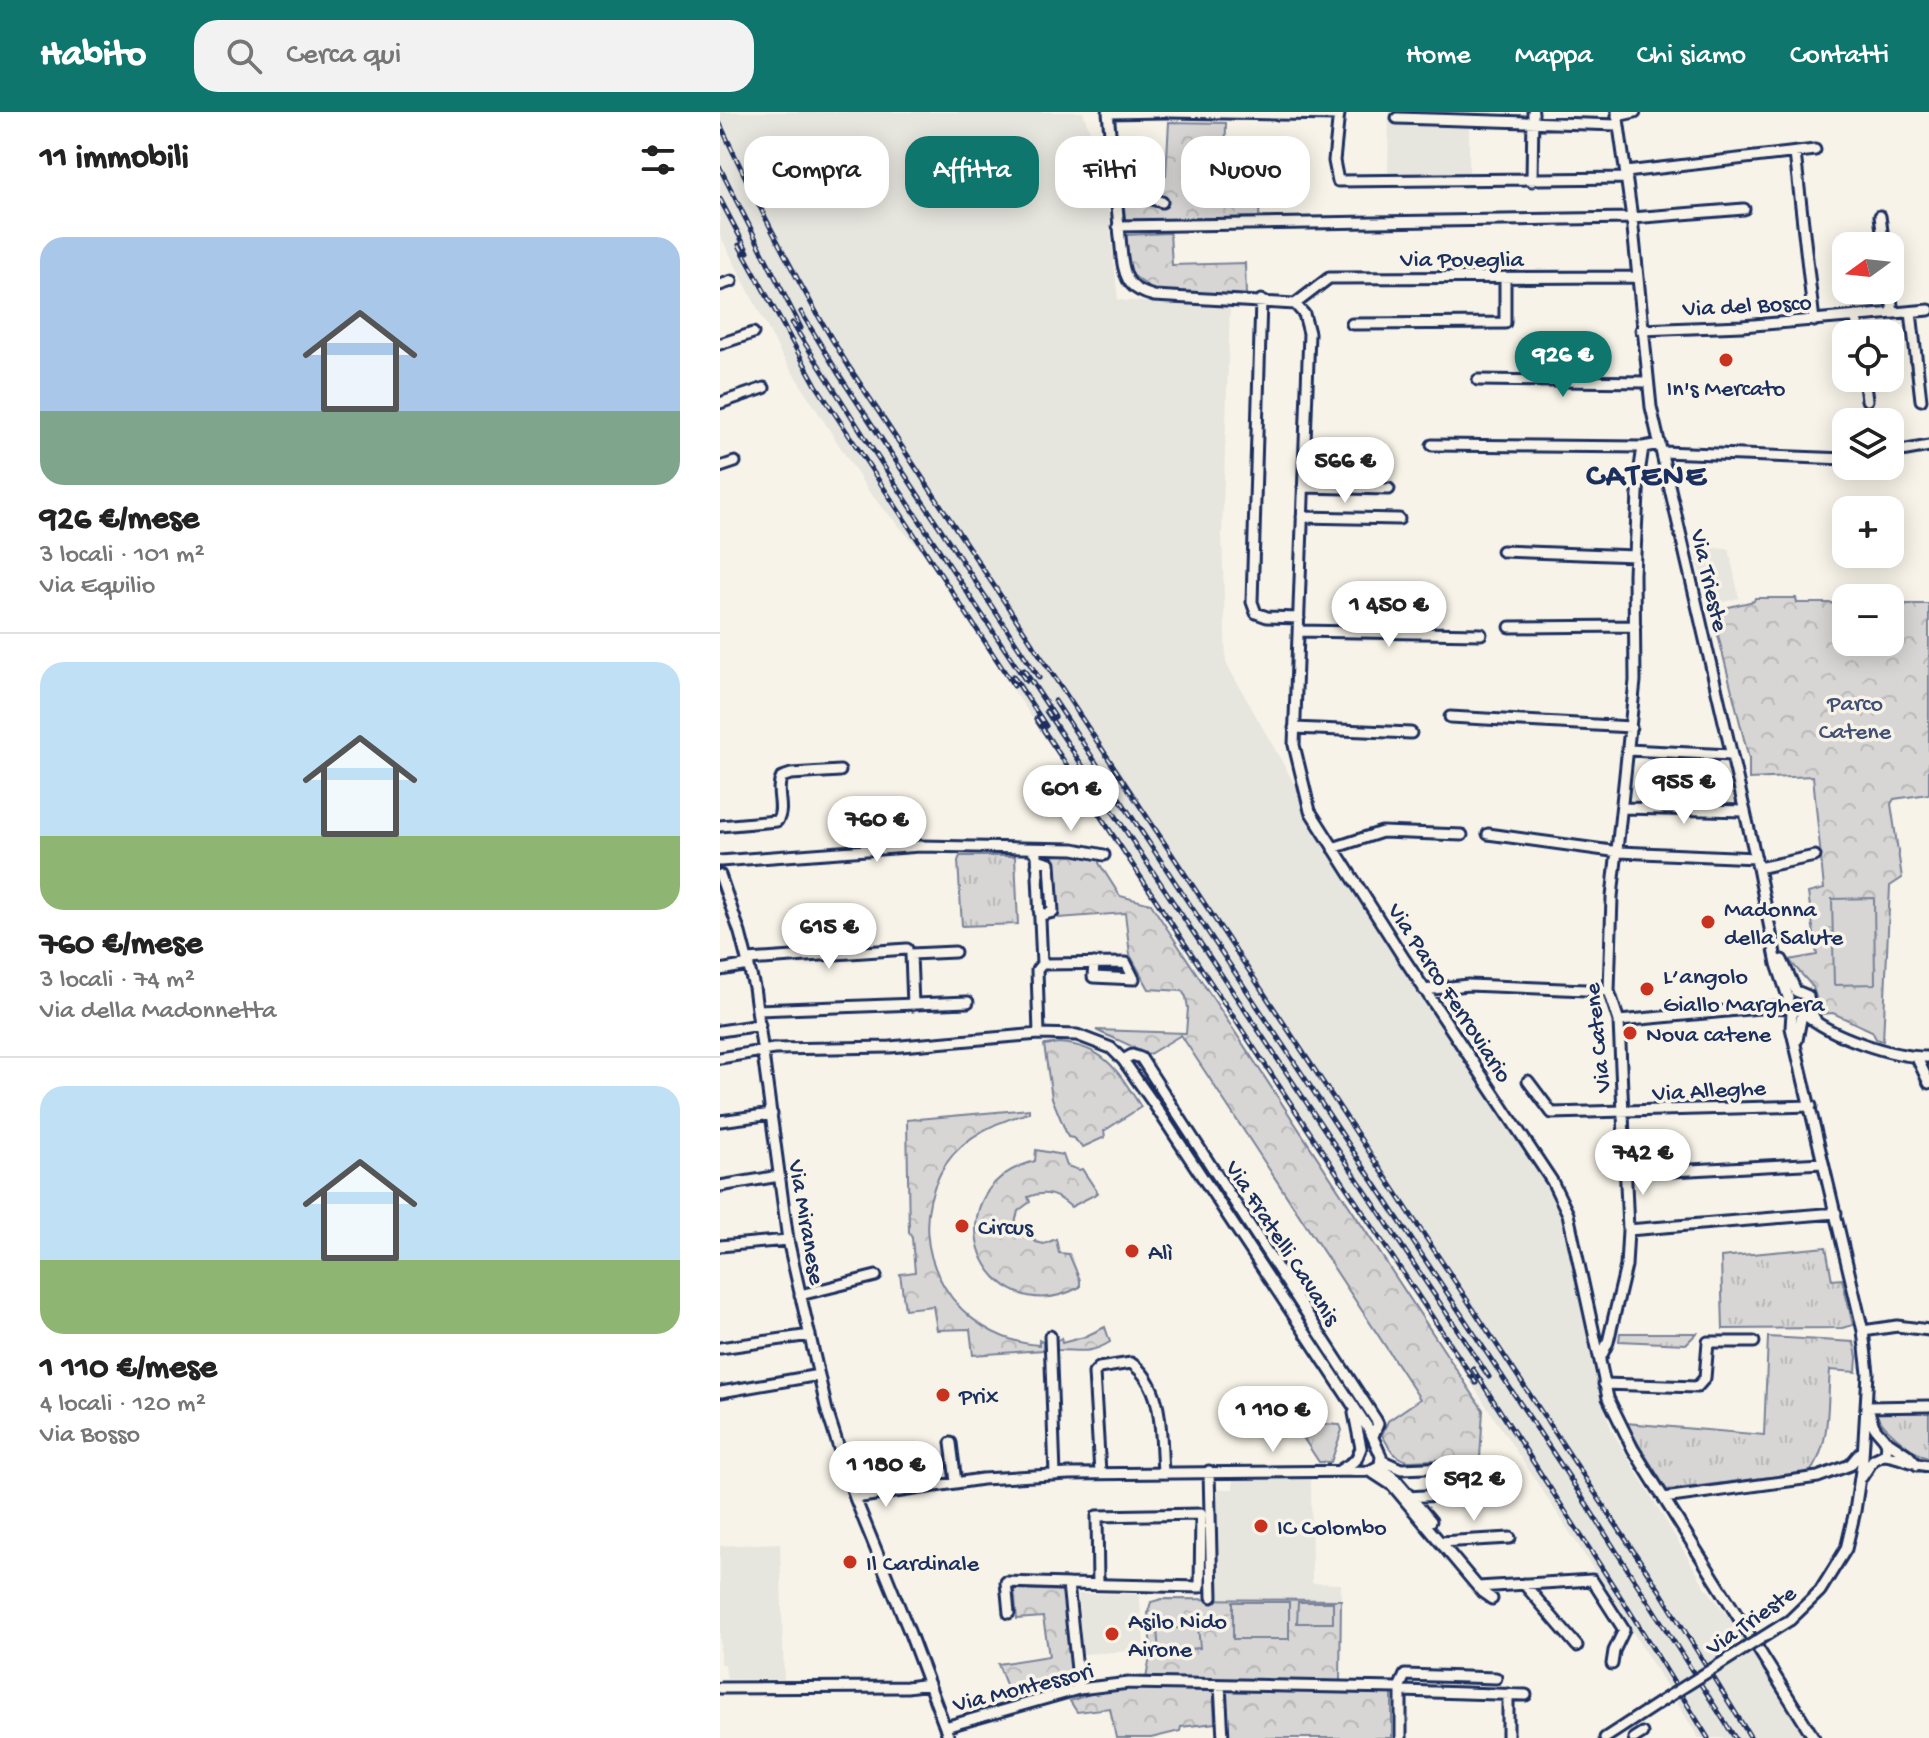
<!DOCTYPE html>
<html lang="it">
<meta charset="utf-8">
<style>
:root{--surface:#fff;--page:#f2f2f2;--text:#222;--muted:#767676;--line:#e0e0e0;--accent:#0f766e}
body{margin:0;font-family:"Gochi Hand",sans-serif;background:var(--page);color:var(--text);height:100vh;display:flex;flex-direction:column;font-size:30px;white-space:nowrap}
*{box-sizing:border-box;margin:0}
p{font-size:26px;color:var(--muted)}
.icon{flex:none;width:44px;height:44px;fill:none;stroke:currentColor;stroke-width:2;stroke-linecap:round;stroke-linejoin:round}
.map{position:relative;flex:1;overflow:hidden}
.sheet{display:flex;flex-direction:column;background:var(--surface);width:720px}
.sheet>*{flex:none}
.hud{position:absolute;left:24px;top:24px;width:760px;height:72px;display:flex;gap:16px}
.needle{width:52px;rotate:255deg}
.tools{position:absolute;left:1112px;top:120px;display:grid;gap:16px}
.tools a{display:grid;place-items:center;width:72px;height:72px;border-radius:16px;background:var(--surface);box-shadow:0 4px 20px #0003;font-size:40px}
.price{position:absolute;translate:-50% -68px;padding:0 18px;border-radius:28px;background:#fff;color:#222;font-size:26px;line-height:52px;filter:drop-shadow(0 2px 4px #0008)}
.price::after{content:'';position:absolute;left:50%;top:48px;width:24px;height:18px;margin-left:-12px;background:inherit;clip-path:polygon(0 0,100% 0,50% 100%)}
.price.on{background:var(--accent);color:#fff}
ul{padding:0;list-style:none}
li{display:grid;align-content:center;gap:16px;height:424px;padding:0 40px}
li+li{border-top:2px solid var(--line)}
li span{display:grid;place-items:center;height:248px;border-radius:24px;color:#555}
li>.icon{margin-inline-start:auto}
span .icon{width:144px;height:144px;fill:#fffc;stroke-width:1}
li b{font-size:34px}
h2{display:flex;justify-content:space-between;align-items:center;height:96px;padding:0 40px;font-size:34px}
.tag{padding:0 28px;border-radius:24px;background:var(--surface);box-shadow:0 4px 20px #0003;font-size:28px;line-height:72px}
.tag.on{background:var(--accent);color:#fff}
header{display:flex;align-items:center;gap:48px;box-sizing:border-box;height:112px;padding:0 40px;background:var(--accent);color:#fff}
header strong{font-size:38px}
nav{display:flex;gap:44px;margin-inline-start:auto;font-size:28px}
.search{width:560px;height:72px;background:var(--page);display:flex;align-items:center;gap:20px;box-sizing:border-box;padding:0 28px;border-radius:24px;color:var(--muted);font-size:30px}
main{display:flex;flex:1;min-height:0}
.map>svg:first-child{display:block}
</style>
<header>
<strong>Habito</strong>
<div class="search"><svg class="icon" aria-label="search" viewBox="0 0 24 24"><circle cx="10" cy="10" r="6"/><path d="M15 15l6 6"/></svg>Cerca qui</div>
<nav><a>Home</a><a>Mappa</a><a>Chi siamo</a><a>Contatti</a></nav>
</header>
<main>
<section class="sheet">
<h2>11 immobili<svg class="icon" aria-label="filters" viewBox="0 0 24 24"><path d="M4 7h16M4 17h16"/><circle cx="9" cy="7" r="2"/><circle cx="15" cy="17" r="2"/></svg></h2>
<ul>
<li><span style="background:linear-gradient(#a9c7e8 70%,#7fa58c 0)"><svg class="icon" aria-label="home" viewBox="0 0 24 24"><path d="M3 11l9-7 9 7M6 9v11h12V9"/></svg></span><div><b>926 €/mese</b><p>3 locali · 101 m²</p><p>Via Equilio</p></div></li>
<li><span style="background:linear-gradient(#bfe0f5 70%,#8fb573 0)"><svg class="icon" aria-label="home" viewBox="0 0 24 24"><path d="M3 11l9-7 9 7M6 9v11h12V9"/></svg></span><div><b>760 €/mese</b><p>3 locali · 74 m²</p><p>Via della Madonnetta</p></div></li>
<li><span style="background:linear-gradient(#bfe0f5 70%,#8fb573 0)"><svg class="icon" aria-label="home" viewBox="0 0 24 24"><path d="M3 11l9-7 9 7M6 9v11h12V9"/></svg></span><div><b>1 110 €/mese</b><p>4 locali · 120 m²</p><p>Via Bosso</p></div></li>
</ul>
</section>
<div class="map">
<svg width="1209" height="1626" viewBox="0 0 1209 1626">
<defs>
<pattern id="grass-tufts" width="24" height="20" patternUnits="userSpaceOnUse" patternTransform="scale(2)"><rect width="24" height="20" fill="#d7d6d4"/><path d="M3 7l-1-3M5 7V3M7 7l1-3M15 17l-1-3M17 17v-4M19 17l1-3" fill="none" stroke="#b8b8b8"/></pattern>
<pattern id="forest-crowns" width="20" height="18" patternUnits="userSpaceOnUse" patternTransform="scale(2)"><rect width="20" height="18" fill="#d7d6d4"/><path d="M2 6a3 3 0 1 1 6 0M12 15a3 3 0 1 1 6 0" fill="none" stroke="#b8b8b8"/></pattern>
</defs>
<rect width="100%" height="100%" fill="#f7f3e8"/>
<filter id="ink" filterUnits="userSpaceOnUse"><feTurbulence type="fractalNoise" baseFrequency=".0125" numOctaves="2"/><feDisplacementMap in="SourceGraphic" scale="16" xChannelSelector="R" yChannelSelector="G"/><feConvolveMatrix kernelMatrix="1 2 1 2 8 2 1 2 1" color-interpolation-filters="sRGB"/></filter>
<g filter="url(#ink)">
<path fill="#e6e5de" d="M 0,0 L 363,0 L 371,22 L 389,104 L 398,188 L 510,196 L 502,422 L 506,551 L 651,807 L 829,1075 L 841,1099 L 882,1290 L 892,1319 L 986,1476 L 1039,1544 L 1090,1626 L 979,1626 L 857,1431 L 204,442 L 149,380 L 61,242 L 0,123 Z
M 669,0 L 773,0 L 773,6 L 749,6 L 749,64 L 668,64 Z
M 975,435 L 1009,437 L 1019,486 L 987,494 Z
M 513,1366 L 591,1366 L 592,1471 L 621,1472 L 621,1488 L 498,1488 L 498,1434 L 492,1434 L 491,1377 L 513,1377 Z
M 60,1431 L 64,1567 L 7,1567 L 5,1552 L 0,1552 L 0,1434 Z
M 358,1482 L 419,1482 L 425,1538 L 363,1542 Z"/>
<path fill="url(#grass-tufts)" stroke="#798299" stroke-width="2" d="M 240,744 L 295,744 L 298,812 L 242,814 L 238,749 Z
M 1106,1135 L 1112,1168 L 1122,1167 L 1133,1213 L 1122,1216 L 1003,1217 L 1001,1145 Z
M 900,1221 L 977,1221 L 966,1232 L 899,1229 Z
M 1048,1225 L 1134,1230 L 1137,1245 L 1136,1260 L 1110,1258 C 1107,1291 1111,1334 1090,1360 L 947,1378 L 905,1311 L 1044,1323 Z
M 1209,1300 L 1209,1346 C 1197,1345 1159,1313 1156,1301 Z
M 573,1310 L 620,1313 L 622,1318 L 611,1350 L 599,1350 Z"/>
<path fill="url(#forest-crowns)" stroke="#798299" stroke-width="2" d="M 449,10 L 506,11 L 505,65 L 541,65 L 539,105 L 405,109 L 402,65 L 446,63 Z
M 450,121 L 452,153 L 525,151 L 526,183 L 434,179 L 410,161 L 406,123 Z
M 1035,486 L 1076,486 L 1077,491 L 1126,491 L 1126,530 L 1170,530 L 1170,492 L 1209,492 L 1209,682 L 1174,687 L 1171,692 L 1182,766 L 1170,774 L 1163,929 L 1156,927 L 1152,919 L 1113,901 L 1101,902 L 1093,875 L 1069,848 L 1097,843 L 1088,781 L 1104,777 L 1093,664 L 1029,667 L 1029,647 L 992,499 L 1034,489 Z
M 328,738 L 380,744 L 379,751 L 400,784 L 431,792 L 763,1298 L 760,1346 L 689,1349 C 674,1347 669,1335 662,1323 L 668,1309 L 700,1287 L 461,923 L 426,944 C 417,934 391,926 376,918 L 466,921 L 468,896 L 466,885 L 462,879 L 429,877 L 410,843 L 405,801 L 339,806 L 334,748 L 321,743 Z
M 339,931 C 385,934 398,959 421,995 L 384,1019 L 385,1025 L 363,1035 L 353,1026 L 348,1025 L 332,986 L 324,933 Z
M 309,997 L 309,1001 C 274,1010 237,1028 220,1062 C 181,1138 236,1227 319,1233 L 319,1228 L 323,1230 L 323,1238 L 253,1243 L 250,1217 L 217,1218 L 213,1194 L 185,1197 L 180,1162 L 195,1160 L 192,1126 L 189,1120 L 187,1008 Z
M 316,1038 L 343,1043 L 347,1054 L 359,1058 L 362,1057 L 378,1081 L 351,1095 C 338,1083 326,1078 308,1085 L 310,1090 L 298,1099 L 294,1115 L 264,1117 L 263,1121 L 309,1121 L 316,1130 L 324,1132 L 336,1127 L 339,1141 L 349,1142 L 360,1168 L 360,1175 C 264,1225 206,1078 315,1049 Z
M 385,1215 L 390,1230 C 369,1243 360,1238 337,1238 L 336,1230 L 341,1226 L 342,1231 L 364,1225 Z
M 294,1477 L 345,1479 L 356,1574 L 292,1588 L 278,1552 L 329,1544 L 323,1505 L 297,1507 Z
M 442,1487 L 621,1488 L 620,1570 L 426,1567 L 431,1538 L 428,1500 L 431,1490 Z
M 408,1576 L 493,1579 L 495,1611 L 461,1615 L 460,1619 L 431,1626 L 396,1626 L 390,1596 L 357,1600 L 350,1589 L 376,1580 Z
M 506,1578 L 672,1582 L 672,1626 L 509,1626 Z"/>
<path fill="#d7d6d4" stroke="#798299" stroke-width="2" d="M 1154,786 L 1155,872 L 1114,873 L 1112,787 Z
M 513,1490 L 569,1490 L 569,1527 L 513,1527 Z
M 578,1490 L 613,1490 L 613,1511 L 577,1511 Z
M 478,1514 L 480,1536 L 439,1539 L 437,1518 Z"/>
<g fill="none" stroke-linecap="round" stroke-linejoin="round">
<defs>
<path id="minor" d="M 388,0 L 402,146 C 405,169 411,178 434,184 L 575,192 L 584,202 L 589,221 L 574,633 L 590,699 L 683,845 L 832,1069 L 848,1102 L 888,1286 L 913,1337 L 1094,1626
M 447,0 L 619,3
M 619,0 L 614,49 L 618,69 L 907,66
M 897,0 L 912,106 L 931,295 L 1038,756 L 1057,852 L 1068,885 L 1067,894 L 1072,900 L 1071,916 L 1143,1219 L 1148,1261 L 1143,1345 L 1135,1399 L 1126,1437 L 1100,1479 L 1070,1508
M 388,1 L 444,0
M 897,4 L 915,0
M 677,6 L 898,13
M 1075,41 L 1094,209
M 906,60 L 1095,38
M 812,69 L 813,0
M 395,75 L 414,74 L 419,76 L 428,86 L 442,90
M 1160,104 L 1164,134
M 398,114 L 912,106 L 1024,97
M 0,173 L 12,169
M 1170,178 L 1173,201
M 541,188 L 532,490 L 536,501 L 547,505 L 579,506
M 575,192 L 609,166 L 918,165
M 1191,200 L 1201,288
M 1136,204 L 1138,222
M 632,212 L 785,211 L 785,166
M 921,218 L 1022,214 L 1209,198
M 0,232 L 33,221
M 1144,266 L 1147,288
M 758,268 L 927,270
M 0,291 L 44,276
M 712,333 L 923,335 L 940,332
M 942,340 L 1126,347
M 1170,341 L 1209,334
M 0,355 L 15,350
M 583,375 L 669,377
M 582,405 L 679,407
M 782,439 L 915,444
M 790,515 L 915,514
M 578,519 L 761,522
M 730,605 L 911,615
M 574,616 L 691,621
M 908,638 L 1011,643
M 904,696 L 1025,699
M 0,714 L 57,709 C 66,696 54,679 62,665 L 71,662 L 120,659
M 768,722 L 899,740 L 1036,746
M 613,736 L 662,720 L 742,723
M 311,737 L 317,742 L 322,852 L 317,858 L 319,922
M 0,749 L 200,734 L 354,737 L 384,743
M 317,754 L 320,748 L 330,751 L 333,800 L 322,803 L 319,798
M 1038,756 L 1095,744
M 0,763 L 20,821 L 34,875 L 68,1128 L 107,1299 L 135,1386 L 189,1519 L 229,1626
M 28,848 L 187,837
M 1062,848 L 1076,879
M 322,852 L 406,851 L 414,867 L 373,865 L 374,851
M 0,858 L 29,853
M 704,878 L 748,873 L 889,879
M 1076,879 L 1088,884 L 1089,896 L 1096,909
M 193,893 L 191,842 L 235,840
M 38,898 L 248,890
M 1084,901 C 1110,924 1174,946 1209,945
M 899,909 L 1050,895 L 1068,896
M 0,919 L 40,913
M 1077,928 L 1082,902
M 0,946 L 54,937 L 170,935 L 319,922 L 357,923 L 391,936 L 403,948 L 434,992 L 650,1319 L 661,1344 L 660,1353 L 650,1359 L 349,1362 L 262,1367 L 135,1386
M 1197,946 L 1209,971
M 403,948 L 412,943 L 421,946 L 656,1308 L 658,1312 L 653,1324
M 808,969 L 832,1001 L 1091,994
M 0,1009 L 52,1002
M 952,1059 L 1103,1051
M 0,1074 L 59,1064
M 908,1118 L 1116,1101
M 0,1134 L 68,1128
M 80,1183 L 156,1164
M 1143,1219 L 1177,1214 L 1209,1218
M 330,1224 L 335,1363
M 0,1236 L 90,1223
M 880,1247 L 888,1230 L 906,1154 L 908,1118 L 899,909 L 889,879 L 892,785 L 915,569 L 914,462 L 919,362 L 923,335
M 884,1272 L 977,1275 L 985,1266 L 988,1230 L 1034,1230
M 1,1280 L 99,1263
M 1147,1295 L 1209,1294
M 634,1301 L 641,1336
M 1167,1329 L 1188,1343 L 1197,1353
M 231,1331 L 236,1370
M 186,1341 L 191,1376
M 1164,1343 C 1180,1344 1192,1353 1209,1354
M 661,1348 L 681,1357 L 756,1354
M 659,1354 L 675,1367 L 711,1409
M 620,1358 L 636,1348 L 641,1336
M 489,1359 L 492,1485
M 650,1359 L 673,1374 L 762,1480 L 772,1487
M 380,1361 L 374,1261 L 379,1256 L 411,1251 C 445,1274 440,1323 443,1359
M 1142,1365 L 1153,1348 L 1165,1342 C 1171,1327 1160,1325 1154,1314 C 1151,1307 1150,1301 1147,1295
M 688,1385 L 769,1380
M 944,1386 L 1098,1365 L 1130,1353 L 1140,1341
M 720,1430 L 790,1426
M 348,1472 L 480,1475 L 481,1402 L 377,1404 L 378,1472
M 804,1472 L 857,1534
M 758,1475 L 872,1468 L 904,1518 L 894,1539 L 892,1552
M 289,1501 L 286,1470 L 348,1472 L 359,1577
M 500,1573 L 503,1626
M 0,1576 L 187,1575 L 209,1572
M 679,1576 L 685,1563 L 776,1566
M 682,1579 L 806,1583
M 788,1582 L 788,1626
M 225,1615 L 359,1577 L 409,1571 L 677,1576 L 681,1577 L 681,1626
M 885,1626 L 951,1583
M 914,1626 L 922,1621"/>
</defs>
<use href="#minor" stroke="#1b2f5e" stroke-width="15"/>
<use href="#minor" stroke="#f7f3e8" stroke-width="9"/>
<defs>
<path id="rail" d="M 0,12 C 39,96 80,177 129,255 L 940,1479 L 1031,1626
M 0,56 L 81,216
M 0,87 L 28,140
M 19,133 L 96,273 L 294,574
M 81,200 L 118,261 L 319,566
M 72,211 L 151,335 L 306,569
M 304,558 L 335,605
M 293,564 L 326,614
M 335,589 L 849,1365 L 1015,1626
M 326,599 L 769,1265
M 316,607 L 756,1271
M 753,1257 L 909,1498 L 988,1626"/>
</defs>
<use href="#rail" stroke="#1b2f5e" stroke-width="5"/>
<use href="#rail" stroke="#f7f3e8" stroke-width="2" stroke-dasharray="6" stroke-linecap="butt"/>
<defs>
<path id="minor-bridge" d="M 951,1583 L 1070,1508"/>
</defs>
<use href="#minor-bridge" stroke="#1b2f5e" stroke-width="15" stroke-linecap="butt"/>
<use href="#minor-bridge" stroke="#f7f3e8" stroke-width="9"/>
</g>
</g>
<g fill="#c8321e" stroke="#f7f3e8" stroke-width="3">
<circle cx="1006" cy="248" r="8"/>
<circle cx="988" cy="810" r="8"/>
<circle cx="927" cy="877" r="8"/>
<circle cx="910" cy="921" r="8"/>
<circle cx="242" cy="1114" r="8"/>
<circle cx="412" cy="1139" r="8"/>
<circle cx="223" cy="1283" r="8"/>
<circle cx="541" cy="1414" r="8"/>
<circle cx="130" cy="1450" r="8"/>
<circle cx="392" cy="1522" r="8"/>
</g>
<g text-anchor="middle" stroke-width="7" stroke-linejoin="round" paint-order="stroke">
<g font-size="24" fill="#1b2f5e" stroke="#f7f3e8">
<text x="742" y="154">Via Poveglia</text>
<text transform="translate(1027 192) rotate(-3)" y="8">Via del Bosco</text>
<text transform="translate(991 468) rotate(77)" y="8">Via Trieste</text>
<text transform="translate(731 880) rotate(57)" y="8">Via Parco Ferroviario</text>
<text transform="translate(876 926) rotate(-96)" y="8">Via Catene</text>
<text transform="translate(989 977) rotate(-3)" y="8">Via Alleghe</text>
<text transform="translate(88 1110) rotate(80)" y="8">Via Miranese</text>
<text transform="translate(564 1130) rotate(57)" y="8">Via Fratelli Cavanis</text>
<text transform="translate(1030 1507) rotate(-35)" y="8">Via Trieste</text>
<text transform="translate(303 1574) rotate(-14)" y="8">Via Montessori</text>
</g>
<g font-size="24" fill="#1b2f5e" stroke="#f7f3e8" text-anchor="start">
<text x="1006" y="283" text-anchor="middle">In's Mercato</text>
<text x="1004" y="804">Madonna<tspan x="1004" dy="28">della Salute</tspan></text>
<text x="943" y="871">L’angolo<tspan x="943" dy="28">Giallo Marghera</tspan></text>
<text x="926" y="929">Nova catene</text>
<text x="258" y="1122">Circus</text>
<text x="428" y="1147">Alì</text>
<text x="239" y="1291">Prix</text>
<text x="557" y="1422">IC Colombo</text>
<text x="146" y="1458">Il Cardinale</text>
<text x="408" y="1516">Asilo Nido<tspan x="408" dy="28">Airone</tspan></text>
</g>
<g font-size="24" fill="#415076" stroke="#f7f3e8">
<text x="1135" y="598">Parco<tspan x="1135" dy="28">Catene</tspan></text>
</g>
<g font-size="32" font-weight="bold" letter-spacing="2" fill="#1b2f5e" stroke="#f7f3e8">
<text x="927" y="372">CATENE</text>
</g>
</g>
</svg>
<div class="tools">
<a><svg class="needle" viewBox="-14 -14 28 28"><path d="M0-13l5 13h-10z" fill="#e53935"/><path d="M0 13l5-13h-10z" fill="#767676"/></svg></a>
<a><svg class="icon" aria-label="locate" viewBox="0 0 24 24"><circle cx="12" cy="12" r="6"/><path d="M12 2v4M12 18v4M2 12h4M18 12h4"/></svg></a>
<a><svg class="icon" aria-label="layers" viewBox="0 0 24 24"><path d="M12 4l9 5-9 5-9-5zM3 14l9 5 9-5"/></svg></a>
<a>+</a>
<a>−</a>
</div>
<b class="price on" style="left:843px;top:287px">926 €</b>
<b class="price" style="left:625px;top:393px">566 €</b>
<b class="price" style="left:669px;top:537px">1 450 €</b>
<b class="price" style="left:964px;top:714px">955 €</b>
<b class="price" style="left:351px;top:721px">601 €</b>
<b class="price" style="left:157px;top:752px">760 €</b>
<b class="price" style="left:109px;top:859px">615 €</b>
<b class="price" style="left:923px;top:1085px">742 €</b>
<b class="price" style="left:553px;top:1342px">1 110 €</b>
<b class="price" style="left:166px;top:1397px">1 180 €</b>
<b class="price" style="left:754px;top:1411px">592 €</b>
<div class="hud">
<a class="tag">Compra</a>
<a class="tag on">Affitta</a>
<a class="tag">Filtri</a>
<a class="tag">Nuovo</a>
</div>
</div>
</main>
